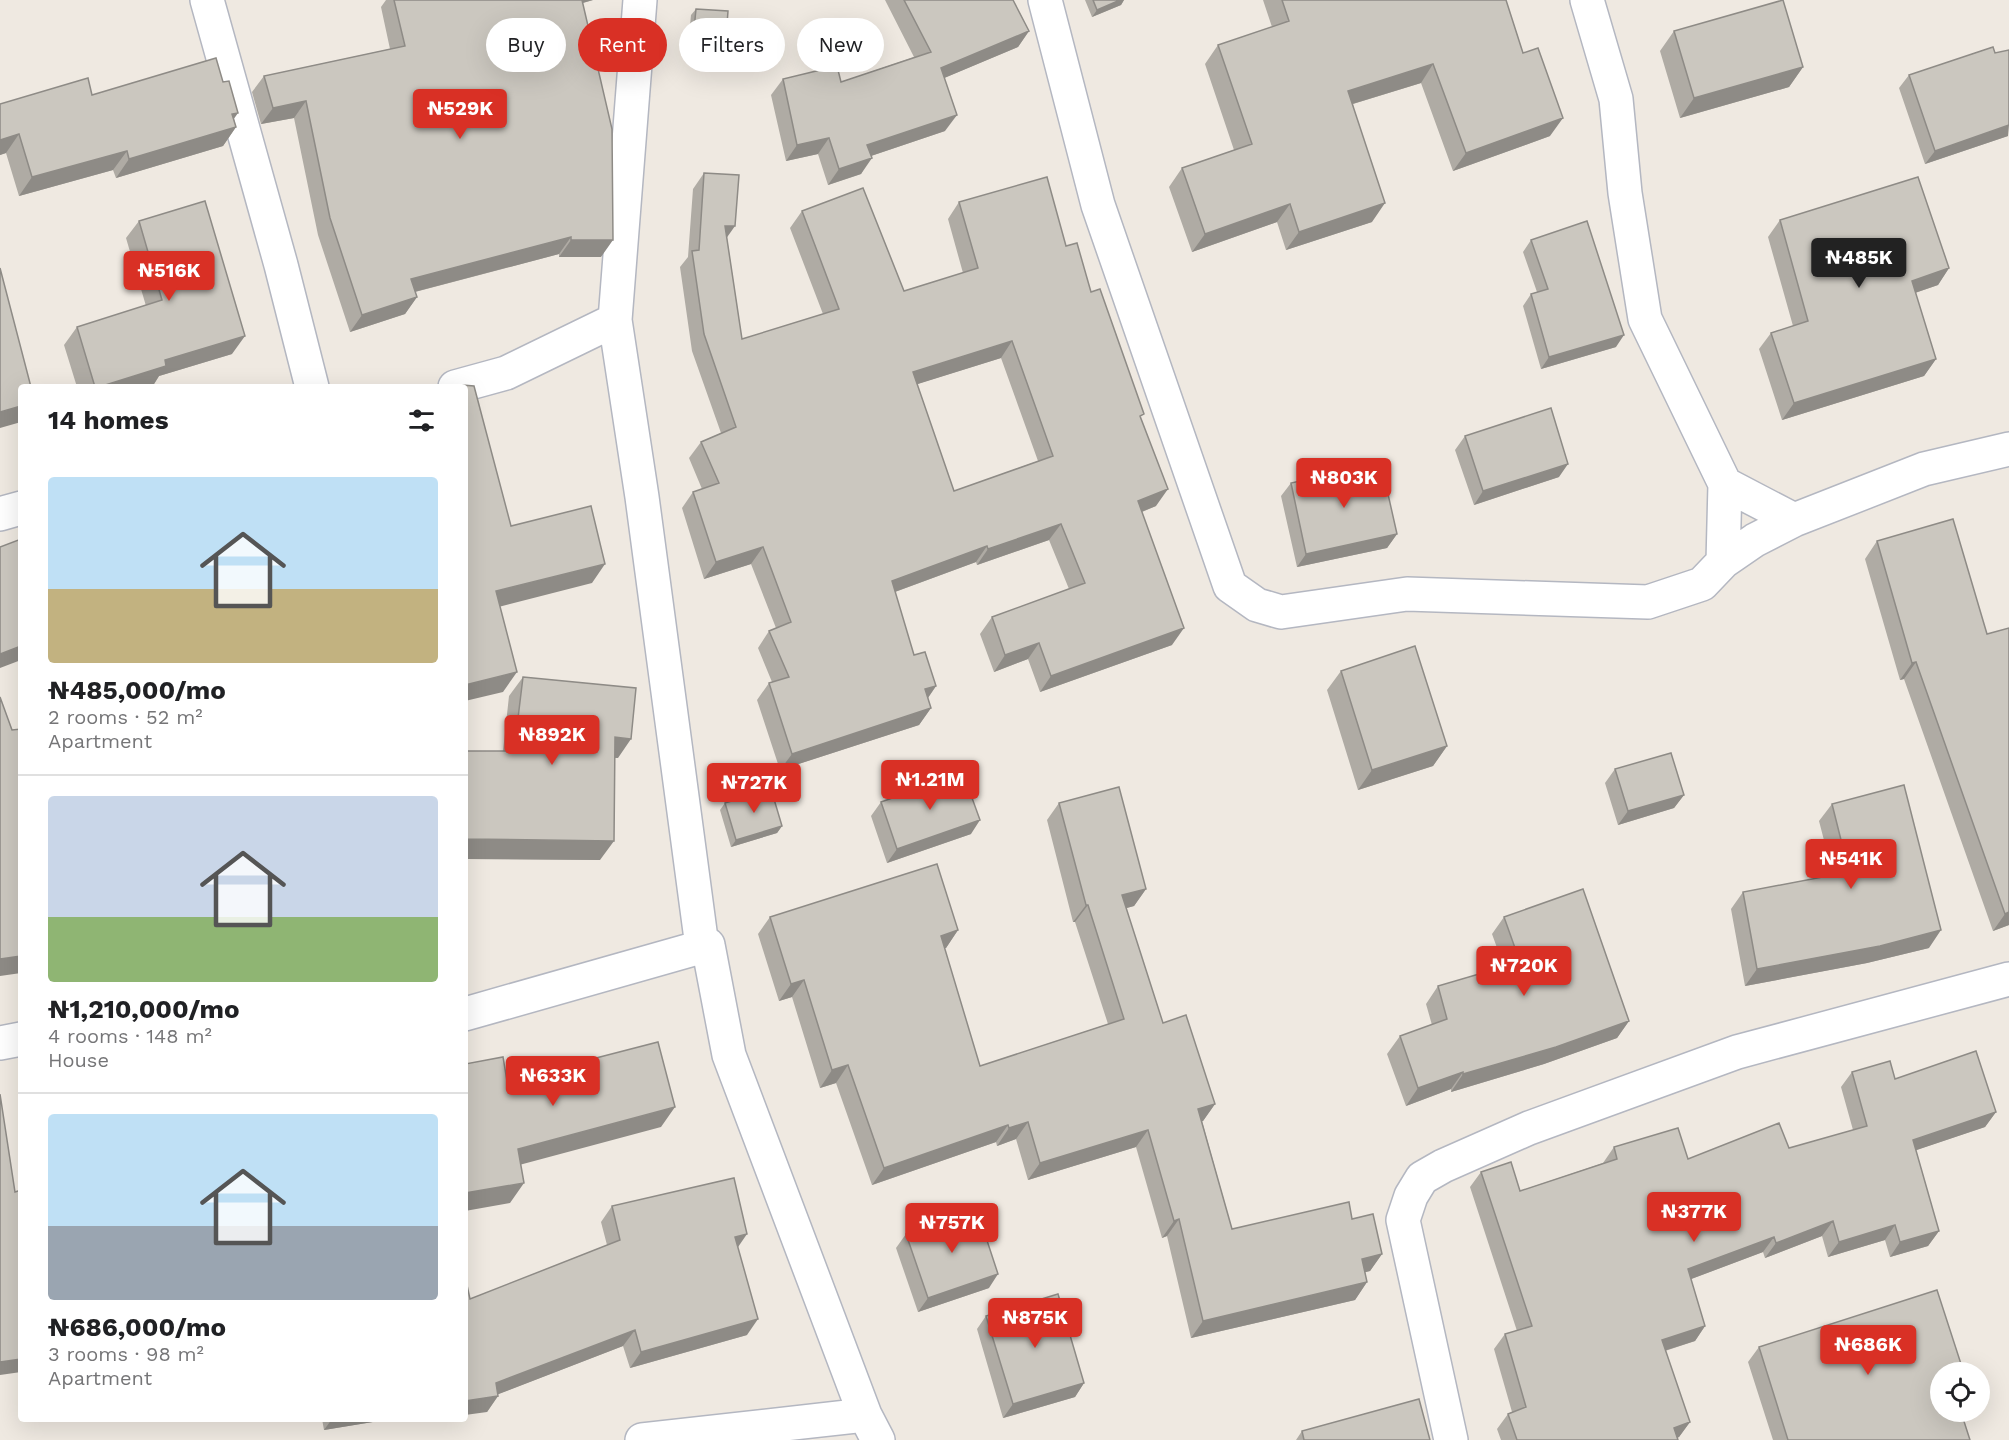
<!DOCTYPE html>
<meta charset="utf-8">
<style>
:root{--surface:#fff;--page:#f2f2f2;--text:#202124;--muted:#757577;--line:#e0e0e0;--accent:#d93025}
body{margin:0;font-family:"Work Sans",sans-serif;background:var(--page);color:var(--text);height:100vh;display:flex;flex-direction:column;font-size:22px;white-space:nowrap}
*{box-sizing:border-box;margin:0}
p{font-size:20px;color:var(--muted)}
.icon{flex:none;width:33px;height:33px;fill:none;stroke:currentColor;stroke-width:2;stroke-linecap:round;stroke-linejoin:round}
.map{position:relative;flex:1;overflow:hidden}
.sheet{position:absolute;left:18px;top:384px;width:450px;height:1038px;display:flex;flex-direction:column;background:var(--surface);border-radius:6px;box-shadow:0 6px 24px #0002}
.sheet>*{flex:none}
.banner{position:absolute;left:486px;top:18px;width:570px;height:54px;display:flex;gap:12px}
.fabs{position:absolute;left:1930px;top:1362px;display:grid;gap:12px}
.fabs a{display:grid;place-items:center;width:60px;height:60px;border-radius:50%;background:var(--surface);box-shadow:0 6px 24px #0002;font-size:30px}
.price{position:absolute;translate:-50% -51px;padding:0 14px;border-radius:6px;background:var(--accent);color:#fff;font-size:20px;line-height:39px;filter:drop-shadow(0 2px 3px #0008)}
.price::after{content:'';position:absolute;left:50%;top:36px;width:18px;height:14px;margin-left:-9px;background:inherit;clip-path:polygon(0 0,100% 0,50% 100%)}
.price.current{background:#222;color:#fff}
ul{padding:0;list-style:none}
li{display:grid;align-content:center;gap:12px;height:318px;padding:0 30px}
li+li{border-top:2px solid var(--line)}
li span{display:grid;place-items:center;height:186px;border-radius:6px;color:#555}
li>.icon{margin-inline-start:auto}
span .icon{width:108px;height:108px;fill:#fffc;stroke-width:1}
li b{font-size:26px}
h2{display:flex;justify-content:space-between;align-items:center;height:72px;padding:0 30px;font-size:26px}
.pill{padding:0 21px;border-radius:27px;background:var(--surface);box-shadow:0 6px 24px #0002;font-size:21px;line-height:54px}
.pill.current{background:var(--accent);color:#fff}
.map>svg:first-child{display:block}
</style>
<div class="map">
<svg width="2009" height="1440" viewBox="0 0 2009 1440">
<rect width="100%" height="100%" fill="#efe9e1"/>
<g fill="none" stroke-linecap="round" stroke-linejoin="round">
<defs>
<path id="minor" d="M 207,0 L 281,265 L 312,387
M 640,0 L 615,320 L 642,497 L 701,939 L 708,945 L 729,1055 L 865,1415 L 878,1440
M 1045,0 L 1098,205 L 1230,586 L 1257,605 L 1281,612 L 1407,594 L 1648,602 L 1702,584 L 1723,562 L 1755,540 L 1794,520 L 1924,469 L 2009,449
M 1587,0 L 1616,99 L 1625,193 L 1645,319 L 1725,484 L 1723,562
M 455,387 L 506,373 L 615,320
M 1725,484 L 1794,520
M 0,514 L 21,508
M 465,1014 L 708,945
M 0,1043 L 21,1039
M 642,1440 L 865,1415
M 1451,1440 L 1403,1220 L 1411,1196 L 1422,1178 L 1443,1166 L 1529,1128 L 1737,1052 L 2009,979"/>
</defs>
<use href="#minor" stroke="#b4b7c1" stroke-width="36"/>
<use href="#minor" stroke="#fff" stroke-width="33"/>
</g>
<path fill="#afaba4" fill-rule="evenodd" d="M 386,0 L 593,0 L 583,3 L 601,257 L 559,257 L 559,254 L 415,292 L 417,297 L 405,314 L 350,332 L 318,235 L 294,118 L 261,124 L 252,92 L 264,76 L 390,49 L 381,7 Z
M 885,0 L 1013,0 L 1029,31 L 1018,47 L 944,78 L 945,131 L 871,156 L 861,174 L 828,185 L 818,154 L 786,161 L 771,95 L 783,79 L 841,82 L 914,57 Z
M 1085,0 L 1124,0 L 1121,5 L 1092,17 Z
M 1263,0 L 1506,0 L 1550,136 L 1453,171 L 1421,83 L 1353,104 L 1372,222 L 1286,250 L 1277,222 L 1192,252 L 1169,187 L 1182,168 L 1234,150 L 1205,64 L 1218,45 L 1272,27 Z
M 696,9 L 720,59 L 687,57 L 691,15 Z
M 1674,31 L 1803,67 L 1789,87 L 1680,118 L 1660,51 Z
M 1909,75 L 2008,136 L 1925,164 L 1899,88 Z
M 92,95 L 234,119 L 236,127 L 223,146 L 116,178 L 113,170 L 19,196 L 6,153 L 0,155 L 0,104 Z
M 704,173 L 727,238 L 742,339 L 823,314 L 790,228 L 802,211 L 904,291 L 963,273 L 948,219 L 959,202 L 1066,246 L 1091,292 L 1141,419 L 1156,506 L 1142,512 L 1172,645 L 1040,692 L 1028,659 L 994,672 L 980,634 L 992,617 L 1069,589 L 1049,540 L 977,565 L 976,562 L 895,592 L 914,655 L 936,686 L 928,698 L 931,708 L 919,725 L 780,770 L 757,700 L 769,683 L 772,682 L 758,648 L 769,631 L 776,628 L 751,564 L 704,579 L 682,508 L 693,492 L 702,489 L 689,458 L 701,442 L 721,433 L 692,351 L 680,267 L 688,257 L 693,189 ZM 1001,358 L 1038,461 L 954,491 L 917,384 Z
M 1780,220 L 1949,268 L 1938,285 L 1915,293 L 1936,359 L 1924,376 L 1782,420 L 1759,349 L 1771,333 L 1793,326 L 1768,237 Z
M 139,221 L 232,354 L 159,376 L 154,384 L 143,387 L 77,387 L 64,345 L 77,327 L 146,306 L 126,238 Z
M 1531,240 L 1616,347 L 1541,369 L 1523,306 L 1531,294 L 1537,292 L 1523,252 Z
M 1465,436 L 1559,477 L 1474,505 L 1455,450 Z
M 1291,483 L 1397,534 L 1387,548 L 1297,567 L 1281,496 Z
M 1877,541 L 1987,634 L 2009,628 L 2009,925 L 1993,931 L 1904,679 L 1900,680 L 1865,559 Z
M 1341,671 L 1447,746 L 1433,766 L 1358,790 L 1327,690 Z
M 523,677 L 618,758 L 615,758 L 600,860 L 465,859 L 465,751 L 503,751 L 509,696 Z
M 1615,769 L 1684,795 L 1674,808 L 1618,825 L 1605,783 Z
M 881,802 L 971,834 L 887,863 L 871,816 Z
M 725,803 L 782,826 L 777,833 L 731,847 L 720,810 Z
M 1059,803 L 1146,889 L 1134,906 L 1126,908 L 1163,1023 L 1215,1104 L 1203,1121 L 1202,1121 L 1232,1229 L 1352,1219 L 1382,1254 L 1370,1271 L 1365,1272 L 1367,1282 L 1355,1300 L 1191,1338 L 1167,1236 L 1162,1238 L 1136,1147 L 1028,1180 L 1016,1139 L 997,1146 L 996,1142 L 872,1185 L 836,1083 L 820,1088 L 792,997 L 779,1001 L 758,934 L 770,917 L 958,930 L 946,948 L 944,948 L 980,1066 L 1108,1024 L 1075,922 L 1073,922 L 1047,820 Z
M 1832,804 L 1929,948 L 1867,963 L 1745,986 L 1731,909 L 1743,892 L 1833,875 L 1819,821 Z
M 1504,917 L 1629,1021 L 1617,1038 L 1544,1064 L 1451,1092 L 1451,1089 L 1406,1106 L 1387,1054 L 1400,1036 L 1432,1025 L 1426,1004 L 1438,986 L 1504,967 L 1492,934 Z
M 1852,1072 L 1895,1079 L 1996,1112 L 1985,1127 L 1916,1150 L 1939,1231 L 1928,1246 L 1890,1257 L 1885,1240 L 1828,1257 L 1822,1236 L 1765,1258 L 1763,1252 L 1691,1279 L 1705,1326 L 1695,1341 L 1665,1351 L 1690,1422 L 1679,1437 L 1677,1438 L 1678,1440 L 1501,1440 L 1497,1429 L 1508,1414 L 1512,1412 L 1494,1349 L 1505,1334 L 1517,1331 L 1470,1187 L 1481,1172 L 1520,1191 L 1603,1163 L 1614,1147 L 1688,1159 L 1789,1148 L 1853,1130 L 1841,1087 Z
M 612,1206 L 738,1248 L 747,1335 L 630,1368 L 623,1346 L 498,1394 L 498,1396 L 487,1412 L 470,1299 L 607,1245 L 601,1222 Z
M 906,1234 L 989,1288 L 918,1312 L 896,1248 Z
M 986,1316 L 1084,1383 L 1075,1397 L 1003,1418 L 977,1329 Z
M 1759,1347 L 1941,1372 L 1970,1440 L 1773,1440 L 1748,1362 Z
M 322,1419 L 391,1419 L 324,1430 Z
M 1302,1431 L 1430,1440 L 1296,1440 Z"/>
<path fill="#8e8b86" d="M 573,0 L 593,0 L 568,7 Z
M 1120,0 L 1124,0 L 1121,5 L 1092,17 L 1097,10 Z
M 1029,31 L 1018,47 L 930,84 L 941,68 Z
M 692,50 L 725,52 L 720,59 L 687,57 Z
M 1433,64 L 1421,83 L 1336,109 L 1348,91 Z
M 1803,67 L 1789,87 L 1680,118 L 1694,98 Z
M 306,101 L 294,118 L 261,124 L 273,108 Z
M 238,113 L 226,130 L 236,127 L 223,146 L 116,178 L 129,159 L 232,114 Z
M 957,115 L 945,131 L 856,161 L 867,145 Z
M 1563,118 L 1550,136 L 1453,171 L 1466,153 Z
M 2009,125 L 2008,136 L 1925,164 L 1935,151 Z
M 19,134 L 6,153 L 0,155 L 0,140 Z
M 829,138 L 818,154 L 786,161 L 797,145 Z
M 127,151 L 113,170 L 19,196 L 32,177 Z
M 872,158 L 861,174 L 828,185 L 839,169 Z
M 1385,203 L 1372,222 L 1286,250 L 1299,232 Z
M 1290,204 L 1277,222 L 1192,252 L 1205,234 Z
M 725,226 L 735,226 L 723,243 Z
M 571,237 L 559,254 L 399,296 L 411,279 Z
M 571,240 L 613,240 L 601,257 L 559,257 Z
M 1949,268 L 1938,285 L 1900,298 L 1912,281 Z
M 417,297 L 405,314 L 350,332 L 362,315 Z
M 1624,335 L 1616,347 L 1541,369 L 1549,357 Z
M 245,336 L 232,354 L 159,376 L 154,384 L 143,387 L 99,387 L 165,360 Z
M 1012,341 L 1001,358 L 902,389 L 913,372 Z
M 1936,359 L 1924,376 L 1782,420 L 1794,403 Z
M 21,406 L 21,422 L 0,428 L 0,412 Z
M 1568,464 L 1559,477 L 1474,505 L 1483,491 Z
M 1168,489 L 1156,506 L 1126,518 L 1138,501 Z
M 1061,524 L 1049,540 L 977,565 L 988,549 Z
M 1397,534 L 1387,548 L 1297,567 L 1306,554 Z
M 987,546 L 976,562 L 881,597 L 892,581 Z
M 763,547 L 751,564 L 704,579 L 716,562 Z
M 605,564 L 592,583 L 483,611 L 496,591 Z
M 1184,628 L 1172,645 L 1040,692 L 1051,676 Z
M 1039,643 L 1028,659 L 994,672 L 1005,655 Z
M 21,646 L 21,660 L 0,668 L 0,654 Z
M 1916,662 L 1904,679 L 1900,680 L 1912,663 Z
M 517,672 L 503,692 L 465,701 L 465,685 Z
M 936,686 L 925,702 L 925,689 Z
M 931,708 L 919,725 L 780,770 L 792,754 Z
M 615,737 L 631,739 L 618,758 L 601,757 Z
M 1447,746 L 1433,766 L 1358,790 L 1372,770 Z
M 1684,795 L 1674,808 L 1618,825 L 1628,811 Z
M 980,820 L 971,834 L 887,863 L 897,849 Z
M 782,826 L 777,833 L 731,847 L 736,840 Z
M 465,839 L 614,841 L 600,860 L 465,859 Z
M 1146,889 L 1134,906 L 1109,913 L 1122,895 Z
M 1086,905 L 1088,905 L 1075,922 L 1073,922 Z
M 2009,912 L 2009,925 L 1993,931 L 2005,914 Z
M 958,930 L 946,948 L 928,953 L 941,936 Z
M 1941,930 L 1929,948 L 1867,963 L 1745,986 L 1757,969 Z
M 21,956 L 21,973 L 0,976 L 0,959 Z
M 804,980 L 792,997 L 779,1001 L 791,984 Z
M 1629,1021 L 1617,1038 L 1544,1064 L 1451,1092 L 1463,1074 Z
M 848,1065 L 836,1083 L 820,1088 L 832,1070 Z
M 1463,1072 L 1451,1089 L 1406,1106 L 1418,1088 Z
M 1215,1104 L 1203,1121 L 1186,1127 L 1198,1109 Z
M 675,1107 L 661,1127 L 504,1169 L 518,1149 Z
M 1996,1112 L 1985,1127 L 1902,1155 L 1913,1140 Z
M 1028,1122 L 1016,1139 L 997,1146 L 1009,1128 Z
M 1008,1125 L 996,1142 L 872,1185 L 884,1168 Z
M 1148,1130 L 1136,1147 L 1028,1180 L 1040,1163 Z
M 524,1183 L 510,1203 L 465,1211 L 465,1193 Z
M 1179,1219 L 1167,1236 L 1162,1238 L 1174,1221 Z
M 1833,1221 L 1822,1236 L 1765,1258 L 1776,1243 Z
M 1895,1225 L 1885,1240 L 1828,1257 L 1839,1242 Z
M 1939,1231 L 1928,1246 L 1890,1257 L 1900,1242 Z
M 747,1234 L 736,1250 L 735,1237 Z
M 1774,1237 L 1763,1252 L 1678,1284 L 1688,1269 Z
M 1382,1254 L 1370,1271 L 1350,1276 L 1362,1259 Z
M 998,1274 L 989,1288 L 918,1312 L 928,1298 Z
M 1367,1282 L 1355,1300 L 1191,1338 L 1203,1321 Z
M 758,1319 L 747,1335 L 630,1368 L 641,1352 Z
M 1705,1326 L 1695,1341 L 1651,1355 L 1662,1340 Z
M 635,1330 L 623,1346 L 491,1397 L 498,1396 L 487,1412 L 465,1415 L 465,1401 L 496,1383 Z
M 21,1359 L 21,1372 L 0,1375 L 0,1362 Z
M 1962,1367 L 1958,1372 L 1947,1372 Z
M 1084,1383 L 1075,1397 L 1003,1418 L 1013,1404 Z
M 332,1419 L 391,1419 L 324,1430 Z
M 1690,1422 L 1679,1437 L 1671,1440 L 1674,1428 Z"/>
<path fill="#cbc7bf" stroke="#8e8b86" stroke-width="1.5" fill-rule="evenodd" d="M 394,0 L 582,0 L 612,129 L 613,240 L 571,240 L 571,237 L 411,279 L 417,297 L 362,315 L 330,218 L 306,101 L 273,108 L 264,76 L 405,46 Z
M 904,0 L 1013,0 L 1029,31 L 941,68 L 957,115 L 867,145 L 872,158 L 839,169 L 829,138 L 797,145 L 783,79 L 837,66 L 841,82 L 931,52 Z
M 1093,0 L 1120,0 L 1097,10 Z
M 1282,0 L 1506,0 L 1523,53 L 1538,48 L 1563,118 L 1466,153 L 1433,64 L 1348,91 L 1385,203 L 1299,232 L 1290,204 L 1205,234 L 1182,168 L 1252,144 L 1218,45 L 1289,21 Z
M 1783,0 L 1803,67 L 1694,98 L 1674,31 Z
M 696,9 L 728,11 L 725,52 L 692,50 Z
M 1993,47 L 1995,53 L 2009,50 L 2009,125 L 1935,151 L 1909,75 Z
M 216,58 L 223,82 L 229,81 L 238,113 L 232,114 L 236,127 L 129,159 L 127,151 L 32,177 L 19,134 L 0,140 L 0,104 L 88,78 L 92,95 Z
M 704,173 L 739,175 L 735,226 L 725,226 L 742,339 L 839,309 L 802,211 L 863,188 L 904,291 L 978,268 L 959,202 L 1047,177 L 1066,246 L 1077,243 L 1091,292 L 1100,289 L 1144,414 L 1140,416 L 1168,489 L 1138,501 L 1184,628 L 1051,676 L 1039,643 L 1005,655 L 992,617 L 1085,583 L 1061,524 L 988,549 L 987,546 L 892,581 L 914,655 L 925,652 L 936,686 L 925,689 L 931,708 L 792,754 L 769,683 L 789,677 L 769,631 L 791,622 L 763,547 L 716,562 L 693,492 L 719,483 L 701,442 L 736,427 L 704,334 L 692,251 L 699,250 ZM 1012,341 L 1053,456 L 954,491 L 913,372 Z
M 1918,177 L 1949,268 L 1912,281 L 1936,359 L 1794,403 L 1771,333 L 1808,321 L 1780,220 Z
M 205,201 L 245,336 L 165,360 L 166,366 L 99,387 L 95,387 L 77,327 L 162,300 L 139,221 Z
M 1587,221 L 1624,335 L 1549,357 L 1531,294 L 1548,289 L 1531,240 Z
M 0,268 L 31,387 L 21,387 L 21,406 L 0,412 Z
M 462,385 L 474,386 L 511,526 L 591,506 L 605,564 L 496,591 L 517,672 L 465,685 L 465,387 L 456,387 Z
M 1551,408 L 1568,464 L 1483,491 L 1465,436 Z
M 1381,463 L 1397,534 L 1306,554 L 1291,483 Z
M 1953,519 L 1987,634 L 2009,628 L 2009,912 L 2005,914 L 1916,662 L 1912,663 L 1877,541 Z
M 21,539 L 21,646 L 0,654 L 0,547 Z
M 1415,646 L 1447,746 L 1372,770 L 1341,671 Z
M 523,677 L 636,688 L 631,739 L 615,737 L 614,841 L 465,839 L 465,751 L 514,751 Z
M 0,697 L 12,730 L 21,729 L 21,956 L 0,959 Z
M 1671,753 L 1684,795 L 1628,811 L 1615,769 Z
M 963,773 L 980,820 L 897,849 L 881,802 Z
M 1904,785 L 1941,930 L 1880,946 L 1757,969 L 1743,892 L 1849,872 L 1832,804 Z
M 1119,787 L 1146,889 L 1122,895 L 1163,1023 L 1186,1015 L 1215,1104 L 1198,1109 L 1232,1229 L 1349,1202 L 1352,1219 L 1373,1214 L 1382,1254 L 1362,1259 L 1367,1282 L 1203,1321 L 1179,1219 L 1174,1221 L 1148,1130 L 1040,1163 L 1028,1122 L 1009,1128 L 1008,1125 L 884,1168 L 848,1065 L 832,1070 L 804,980 L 791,984 L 770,917 L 937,864 L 958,930 L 941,936 L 980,1066 L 1124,1019 L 1088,905 L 1086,905 L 1059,803 Z
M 771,789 L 782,826 L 736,840 L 725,803 Z
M 1583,889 L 1629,1021 L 1556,1047 L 1463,1074 L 1463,1072 L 1418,1088 L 1400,1036 L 1447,1019 L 1438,986 L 1520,962 L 1504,917 Z
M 658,1042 L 675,1107 L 518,1149 L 524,1183 L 465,1193 L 465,1064 L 503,1057 L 507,1081 Z
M 1976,1051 L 1996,1112 L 1913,1140 L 1939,1231 L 1900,1242 L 1895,1225 L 1839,1242 L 1833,1221 L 1776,1243 L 1774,1237 L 1688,1269 L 1705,1326 L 1662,1340 L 1690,1422 L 1674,1428 L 1678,1440 L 1517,1440 L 1508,1414 L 1526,1407 L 1505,1334 L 1532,1326 L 1481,1172 L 1511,1162 L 1520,1191 L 1617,1159 L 1614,1147 L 1678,1128 L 1688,1159 L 1779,1123 L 1789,1148 L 1867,1126 L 1852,1072 L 1890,1061 L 1895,1079 Z
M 0,1094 L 15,1192 L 21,1190 L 21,1359 L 0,1362 Z
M 734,1178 L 747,1234 L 735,1237 L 758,1319 L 641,1352 L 635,1330 L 496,1383 L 498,1396 L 465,1401 L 465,1276 L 470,1299 L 620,1240 L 612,1206 Z
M 977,1210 L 998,1274 L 928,1298 L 906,1234 Z
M 1937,1290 L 1962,1367 L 1947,1372 L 1941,1372 L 1941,1412 L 1961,1412 L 1970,1440 L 1788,1440 L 1759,1347 Z
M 1058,1294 L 1084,1383 L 1013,1404 L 986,1316 Z
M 1419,1399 L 1430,1440 L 1304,1440 L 1302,1431 Z"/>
</svg>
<div class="fabs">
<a><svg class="icon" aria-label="locate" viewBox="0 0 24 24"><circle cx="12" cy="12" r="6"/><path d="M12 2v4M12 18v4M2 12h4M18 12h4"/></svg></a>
</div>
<b class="price" style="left:460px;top:140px">₦529K</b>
<b class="price current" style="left:1859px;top:289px">₦485K</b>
<b class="price" style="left:169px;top:302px">₦516K</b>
<b class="price" style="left:1344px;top:509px">₦803K</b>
<b class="price" style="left:552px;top:766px">₦892K</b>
<b class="price" style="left:930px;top:811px">₦1.21M</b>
<b class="price" style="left:754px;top:814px">₦727K</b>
<b class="price" style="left:1851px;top:890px">₦541K</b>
<b class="price" style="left:1524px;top:997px">₦720K</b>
<b class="price" style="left:553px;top:1107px">₦633K</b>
<b class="price" style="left:1694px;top:1243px">₦377K</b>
<b class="price" style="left:952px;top:1254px">₦757K</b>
<b class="price" style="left:1035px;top:1349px">₦875K</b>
<b class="price" style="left:1868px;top:1376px">₦686K</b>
<div class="banner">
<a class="pill">Buy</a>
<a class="pill current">Rent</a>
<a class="pill">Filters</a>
<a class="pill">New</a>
</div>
<section class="sheet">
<h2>14 homes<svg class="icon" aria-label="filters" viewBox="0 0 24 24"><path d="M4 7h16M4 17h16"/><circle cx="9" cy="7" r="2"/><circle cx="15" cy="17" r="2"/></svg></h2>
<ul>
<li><span style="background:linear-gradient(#bfe0f5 60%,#c2b280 0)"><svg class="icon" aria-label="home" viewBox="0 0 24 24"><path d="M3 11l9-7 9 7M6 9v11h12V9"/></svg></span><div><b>₦485,000/mo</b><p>2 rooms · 52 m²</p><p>Apartment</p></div></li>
<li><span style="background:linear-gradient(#c9d6e8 65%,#8fb573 0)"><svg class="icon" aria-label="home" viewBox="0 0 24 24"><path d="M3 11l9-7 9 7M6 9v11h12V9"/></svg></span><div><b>₦1,210,000/mo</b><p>4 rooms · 148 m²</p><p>House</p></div></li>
<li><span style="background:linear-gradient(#bfe0f5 60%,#9aa5b1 0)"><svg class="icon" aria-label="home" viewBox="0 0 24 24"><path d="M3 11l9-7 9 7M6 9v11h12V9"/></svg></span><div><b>₦686,000/mo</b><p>3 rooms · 98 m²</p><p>Apartment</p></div></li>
</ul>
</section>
</div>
